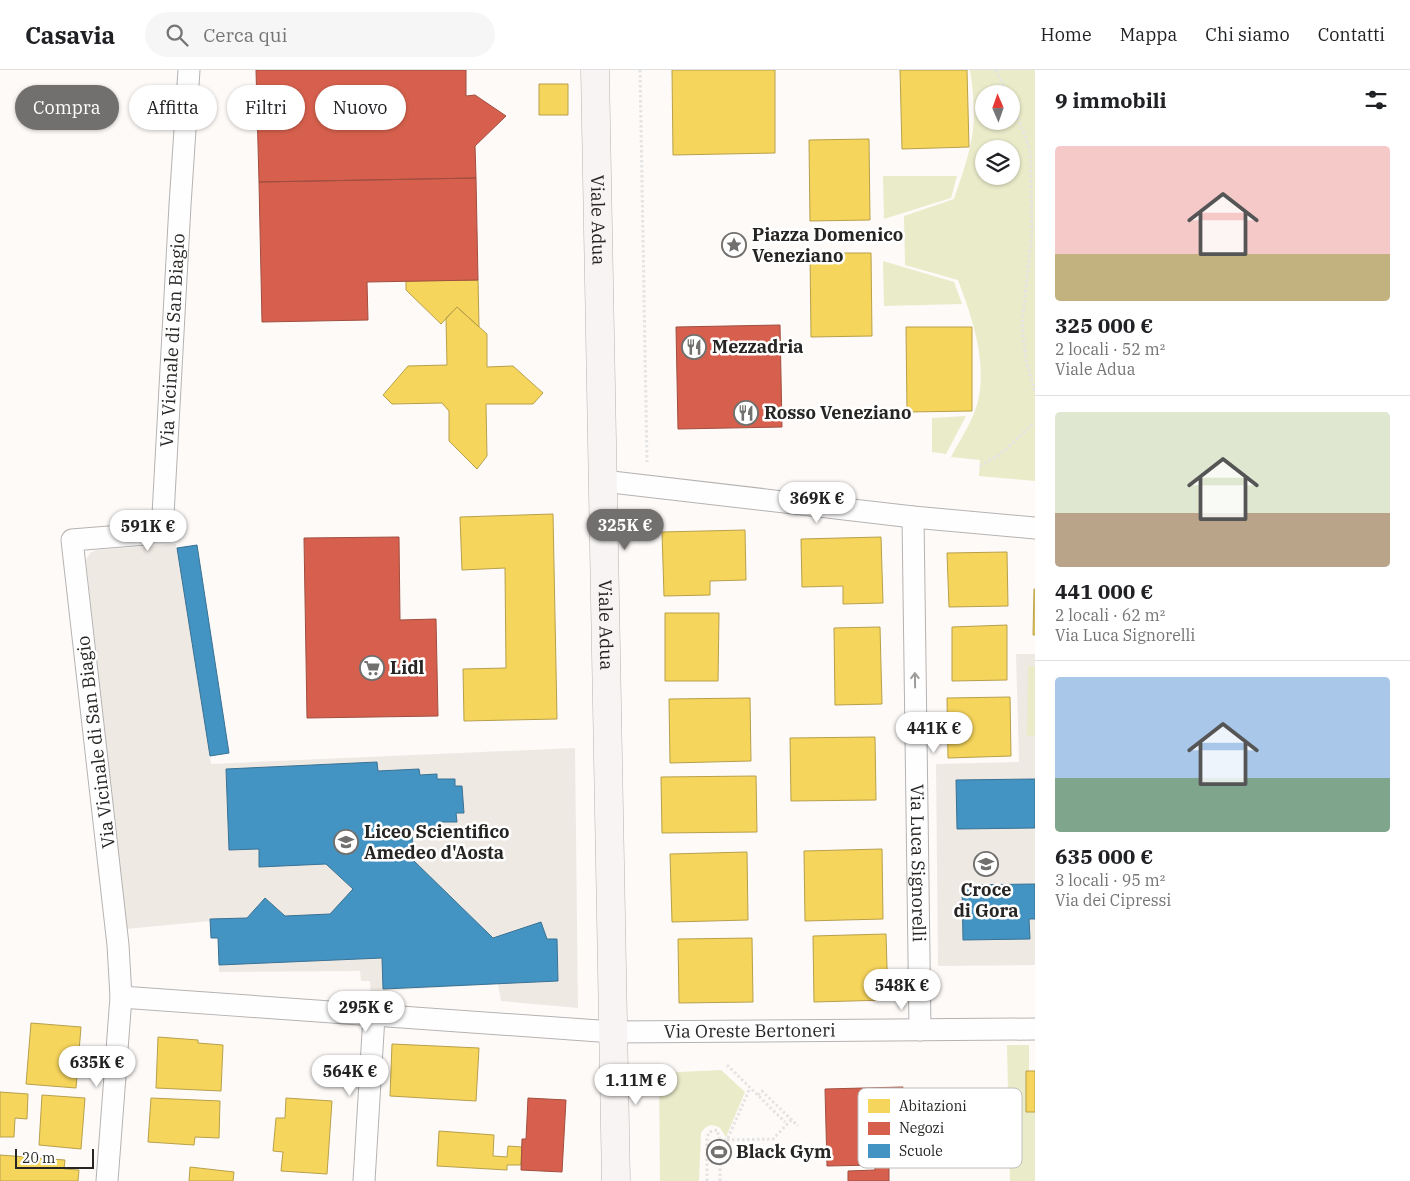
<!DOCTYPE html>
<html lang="it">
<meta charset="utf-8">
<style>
:root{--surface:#fff;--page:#f6f6f6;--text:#202124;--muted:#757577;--line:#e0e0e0;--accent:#71706e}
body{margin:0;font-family:"IBM Plex Serif",serif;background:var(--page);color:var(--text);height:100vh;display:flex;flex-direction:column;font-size:19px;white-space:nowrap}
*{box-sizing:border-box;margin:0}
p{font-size:16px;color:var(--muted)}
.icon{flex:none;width:28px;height:28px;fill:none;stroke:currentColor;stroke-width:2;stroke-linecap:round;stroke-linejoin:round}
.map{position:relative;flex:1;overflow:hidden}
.details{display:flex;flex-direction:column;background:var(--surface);width:375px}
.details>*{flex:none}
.guide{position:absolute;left:15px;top:15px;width:475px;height:45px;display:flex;gap:10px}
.needle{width:32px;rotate:358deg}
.buttons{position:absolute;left:975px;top:15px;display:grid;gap:10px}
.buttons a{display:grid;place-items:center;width:45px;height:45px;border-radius:50%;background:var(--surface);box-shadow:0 1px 4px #0004;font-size:25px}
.scale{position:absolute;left:15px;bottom:12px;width:79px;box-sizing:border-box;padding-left:5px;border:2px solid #262523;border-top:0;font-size:14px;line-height:18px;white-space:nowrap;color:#262523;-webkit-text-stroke:4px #fff;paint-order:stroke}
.price{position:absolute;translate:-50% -42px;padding:0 11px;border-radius:18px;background:#fff;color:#222;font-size:16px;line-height:32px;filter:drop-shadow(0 1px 2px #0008)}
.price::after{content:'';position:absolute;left:50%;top:30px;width:15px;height:11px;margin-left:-8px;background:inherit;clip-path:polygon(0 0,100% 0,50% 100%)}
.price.selected{background:var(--accent);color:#fff}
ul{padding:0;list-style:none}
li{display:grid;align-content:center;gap:10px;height:265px;padding:0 20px}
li+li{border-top:1px solid var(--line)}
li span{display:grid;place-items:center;height:155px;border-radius:5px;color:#555}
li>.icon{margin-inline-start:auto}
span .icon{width:90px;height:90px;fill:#fffc;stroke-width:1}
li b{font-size:21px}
h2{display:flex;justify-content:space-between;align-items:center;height:60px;padding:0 20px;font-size:21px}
.tag{padding:0 18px;border-radius:22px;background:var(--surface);box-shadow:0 1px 4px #0004;font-size:18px;line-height:45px}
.tag.selected{background:var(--accent);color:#fff}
header{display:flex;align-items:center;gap:30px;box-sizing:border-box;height:70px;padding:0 25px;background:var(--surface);border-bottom:1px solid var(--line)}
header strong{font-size:24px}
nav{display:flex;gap:28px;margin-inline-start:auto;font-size:18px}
.search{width:350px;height:45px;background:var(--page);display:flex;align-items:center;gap:12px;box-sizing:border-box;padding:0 18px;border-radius:28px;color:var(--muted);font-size:19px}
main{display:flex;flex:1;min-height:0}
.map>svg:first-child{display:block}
</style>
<header>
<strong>Casavia</strong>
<div class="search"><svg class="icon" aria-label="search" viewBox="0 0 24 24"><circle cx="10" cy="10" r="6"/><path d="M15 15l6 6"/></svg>Cerca qui</div>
<nav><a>Home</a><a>Mappa</a><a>Chi siamo</a><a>Contatti</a></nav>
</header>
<main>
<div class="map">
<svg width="1035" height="1111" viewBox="0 0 1035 1111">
<rect width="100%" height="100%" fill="#fdfaf8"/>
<path fill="#efe9e4" d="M 176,474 L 211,694 L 575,678 L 578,938 L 501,931 L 498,914 L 383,921 L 383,927 L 371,928 L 370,911 L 361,911 L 360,901 L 219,902 L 218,868 L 211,868 L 210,851 L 126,859 L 86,490 L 90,483 L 96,480 Z
M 1016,584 L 1035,584 L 1035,895 L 938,896 L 936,694 L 1019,692 Z"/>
<path fill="#eaebc9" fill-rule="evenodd" d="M 970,0 L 1035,0 L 1035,411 L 979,406 L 980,390 L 951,387 C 961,368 975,348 979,327 C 986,288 972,247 958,210 L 905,195 L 904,146 L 954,129 C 972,77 979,56 970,0 ZM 984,24 L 1011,24 L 1011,51 L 984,51 ZM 984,79 L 1011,79 L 1011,106 L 984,106 Z
M 883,106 L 957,106 L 951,128 L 884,149 Z
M 883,191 L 954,212 L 962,234 L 884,236 Z
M 966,346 L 946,384 L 932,382 L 932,348 Z
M 1028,596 L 1035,596 L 1035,666 L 1027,666 Z
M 1007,975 L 1029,975 L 1029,1001 L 1026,1002 L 1026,1042 L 1035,1042 L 1035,1111 L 1010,1111 Z
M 721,1000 L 745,1022 L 726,1067 L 720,1058 C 712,1053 706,1055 701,1063 L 699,1111 L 660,1111 L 659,1003 Z"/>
<path fill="#f6d55c" stroke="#b8a04b" d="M 672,0 L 775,0 L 775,83 L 673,85 Z
M 900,0 L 967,0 L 969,77 L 902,79 Z
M 539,14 L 568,14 L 568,45 L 539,45 Z
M 869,69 L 870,150 L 810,151 L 809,70 Z
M 810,183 L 871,183 L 872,266 L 811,267 Z
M 478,210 L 479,257 L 457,237 L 441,254 L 406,220 L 406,211 Z
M 457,237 L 487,264 L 487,297 L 513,296 L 543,323 L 533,334 L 486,334 L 487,386 L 477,399 L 449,371 L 449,341 L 442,333 L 392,334 L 383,325 L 408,296 L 447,295 L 446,248 Z
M 906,257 L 972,257 L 972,341 L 907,342 Z
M 553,444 L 557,649 L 464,651 L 463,599 L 506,598 L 505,498 L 462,500 L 460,447 Z
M 745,460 L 746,510 L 710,511 L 710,525 L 664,526 L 662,462 Z
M 881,467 L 883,533 L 843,534 L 843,516 L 802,517 L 801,469 Z
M 1007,482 L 1008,536 L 949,537 L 947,483 Z
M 1034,519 L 1035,519 L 1035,565 L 1033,565 Z
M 665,543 L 719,543 L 718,611 L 665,611 Z
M 1007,555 L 1007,610 L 952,611 L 952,557 Z
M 880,557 L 882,634 L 835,635 L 834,558 Z
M 1010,627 L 1011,686 L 948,688 L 947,628 Z
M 750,628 L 751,691 L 670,693 L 669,629 Z
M 875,667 L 876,730 L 791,731 L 790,668 Z
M 756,706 L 757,762 L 662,763 L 661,707 Z
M 882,779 L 883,849 L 805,851 L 804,781 Z
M 747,782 L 748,850 L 672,852 L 670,784 Z
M 886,864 L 888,930 L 814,932 L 813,866 Z
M 752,868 L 753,932 L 679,933 L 678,869 Z
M 31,953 L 81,957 L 76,1018 L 26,1014 Z
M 158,967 L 198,970 L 198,973 L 223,975 L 221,1021 L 156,1018 Z
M 392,974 L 479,978 L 476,1031 L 390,1026 Z
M 1026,1001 L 1035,1001 L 1035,1042 L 1026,1042 Z
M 0,1022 L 28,1024 L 27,1049 L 15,1048 L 14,1067 L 0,1067 Z
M 42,1025 L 85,1028 L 81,1079 L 39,1075 Z
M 151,1028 L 220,1031 L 219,1068 L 195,1067 L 194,1075 L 148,1072 Z
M 286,1028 L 332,1031 L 327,1104 L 281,1101 L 283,1082 L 273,1081 L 276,1048 L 285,1048 Z
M 439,1061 L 494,1065 L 493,1086 L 507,1087 L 508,1076 L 522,1077 L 521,1095 L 507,1095 L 507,1100 L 437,1096 Z
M 0,1085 L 65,1090 L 64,1099 L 79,1100 L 78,1111 L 0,1111 Z
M 190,1097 L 234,1102 L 233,1111 L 189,1111 Z"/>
<path fill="#d6604d" stroke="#a14e40" d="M 256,0 L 466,0 L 466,26 L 475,25 L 506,46 L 475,76 L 476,108 L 259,112 Z
M 476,108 L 478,210 L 367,212 L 368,250 L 262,252 L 259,112 Z
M 780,255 L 782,357 L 678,359 L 676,257 Z
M 399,467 L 400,550 L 436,549 L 438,646 L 307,648 L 304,468 Z
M 903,1017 L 904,1095 L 889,1096 L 889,1111 L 848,1111 L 848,1101 L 875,1100 L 875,1095 L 827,1096 L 825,1019 Z
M 528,1028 L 566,1030 L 562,1102 L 521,1100 L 522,1069 L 526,1069 Z"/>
<path fill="#4393c3" stroke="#3a7293" d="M 197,475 L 229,683 L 210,686 L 177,478 Z
M 377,692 L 378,701 L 419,699 L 420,705 L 437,704 L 437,709 L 455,709 L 455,716 L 462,716 L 464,743 L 456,743 L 457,752 L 440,752 L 441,759 L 412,760 L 413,790 L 493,868 L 541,852 L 547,869 L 557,869 L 558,911 L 383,919 L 382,888 L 219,895 L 218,868 L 211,868 L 210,849 L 247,848 L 265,828 L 285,846 L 330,844 L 353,819 L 326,794 L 259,797 L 259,779 L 229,780 L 226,699 Z
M 1035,709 L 1035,758 L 957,759 L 956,710 Z
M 1035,814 L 1035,849 L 1029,849 L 1030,869 L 963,870 L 962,815 Z"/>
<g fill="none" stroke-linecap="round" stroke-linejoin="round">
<defs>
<g id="street">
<path d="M 603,411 L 913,447 L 1035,458"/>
<path id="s1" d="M 913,447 L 920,960"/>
<path id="s2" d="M 121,927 L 613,962 L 1035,959"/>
<path id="s3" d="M 107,1111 L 121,927 L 118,875 L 72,470 L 146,464 L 156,458 L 163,445 L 180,135 L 189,0"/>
<path d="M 364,1111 L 374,946"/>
</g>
<g id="secondary">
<path id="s4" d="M 595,0 L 616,1111"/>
</g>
</defs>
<use href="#street" stroke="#b5b3b2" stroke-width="23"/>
<use href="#secondary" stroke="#b5b3b2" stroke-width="29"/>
<path stroke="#e4e4e4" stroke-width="3" stroke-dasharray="2.5 2.5" stroke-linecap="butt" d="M 640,0 L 647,392
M 996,0 L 1007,24
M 1011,34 L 1026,68 L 1030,82 L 1032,161 L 1022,254 L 1026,290 L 1035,322
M 980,396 L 1001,384 L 1035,352
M 727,995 L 785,1052
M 758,1025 L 762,1021 L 798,1056
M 727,1070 L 773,1069 L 792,1049
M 707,1111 L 707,1068 L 709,1062 L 717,1060 L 720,1070
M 720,1111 L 720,1070 L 727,1070 L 750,1018"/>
<use href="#street" stroke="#fffefe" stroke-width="21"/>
<use href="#secondary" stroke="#f8f4f4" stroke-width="28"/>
</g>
<defs><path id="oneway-shaft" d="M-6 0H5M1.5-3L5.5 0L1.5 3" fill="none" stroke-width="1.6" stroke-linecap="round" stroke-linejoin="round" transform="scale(1.25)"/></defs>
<use stroke="#9d9c9b" href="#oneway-shaft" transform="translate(915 610) rotate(-91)"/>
<defs>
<symbol id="sight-ring" viewBox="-11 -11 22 22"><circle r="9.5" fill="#fff" stroke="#71706e" stroke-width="1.5"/><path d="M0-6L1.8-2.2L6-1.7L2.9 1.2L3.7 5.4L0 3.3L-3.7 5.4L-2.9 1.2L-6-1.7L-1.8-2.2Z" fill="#71706e"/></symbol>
<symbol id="restaurant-ring" viewBox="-11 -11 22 22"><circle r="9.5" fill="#fff" stroke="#71706e" stroke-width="1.5"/><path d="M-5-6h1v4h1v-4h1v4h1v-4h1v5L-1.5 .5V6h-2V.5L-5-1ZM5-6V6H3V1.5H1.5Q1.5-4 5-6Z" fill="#71706e"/></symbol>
<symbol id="supermarket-ring" viewBox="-11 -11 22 22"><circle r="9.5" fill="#fff" stroke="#71706e" stroke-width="1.5"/><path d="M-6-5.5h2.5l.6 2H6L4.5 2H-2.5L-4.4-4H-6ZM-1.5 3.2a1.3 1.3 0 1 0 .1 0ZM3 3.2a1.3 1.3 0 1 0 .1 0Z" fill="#71706e"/></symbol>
<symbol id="school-ring" viewBox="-11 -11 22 22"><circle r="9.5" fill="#fff" stroke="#71706e" stroke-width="1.5"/><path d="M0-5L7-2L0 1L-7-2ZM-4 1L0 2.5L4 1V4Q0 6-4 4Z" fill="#71706e"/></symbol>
<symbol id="stadium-ring" viewBox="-11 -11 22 22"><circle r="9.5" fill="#fff" stroke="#71706e" stroke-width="1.5"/><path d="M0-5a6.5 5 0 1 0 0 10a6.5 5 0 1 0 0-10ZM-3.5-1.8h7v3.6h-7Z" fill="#71706e"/></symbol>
</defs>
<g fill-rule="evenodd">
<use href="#sight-ring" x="720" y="161" width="28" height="28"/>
<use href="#restaurant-ring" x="680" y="263" width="28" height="28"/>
<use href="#restaurant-ring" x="732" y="329" width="28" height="28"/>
<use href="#supermarket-ring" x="358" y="584" width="28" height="28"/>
<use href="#school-ring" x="332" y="758" width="28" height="28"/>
<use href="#school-ring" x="972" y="780" width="28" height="28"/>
<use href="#stadium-ring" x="705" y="1068" width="28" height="28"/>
</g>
<g text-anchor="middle" stroke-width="5" stroke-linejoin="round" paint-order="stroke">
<g font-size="18" fill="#262523" stroke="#fff">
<text dy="6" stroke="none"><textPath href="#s4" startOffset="150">Viale Adua</textPath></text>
<text dy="6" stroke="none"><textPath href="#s3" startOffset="920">Via Vicinale di San Biagio</textPath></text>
<text dy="6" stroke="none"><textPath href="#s4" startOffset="555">Viale Adua</textPath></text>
<text transform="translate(96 672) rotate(-97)" y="6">Via Vicinale di San Biagio</text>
<text dy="6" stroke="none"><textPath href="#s1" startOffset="346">Via Luca Signorelli</textPath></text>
<text dy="6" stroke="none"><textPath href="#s2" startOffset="630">Via Oreste Bertoneri</textPath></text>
</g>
<g font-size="18" font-weight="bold" fill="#262523" stroke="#fff" text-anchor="start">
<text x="752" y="171">Piazza Domenico<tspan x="752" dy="21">Veneziano</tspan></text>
<text x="712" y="283">Mezzadria</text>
<text x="764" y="349">Rosso Veneziano</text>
<text x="390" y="604">Lidl</text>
<text x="364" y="768">Liceo Scientifico<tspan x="364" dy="21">Amedeo d'Aosta</tspan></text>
<text x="986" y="826" text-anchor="middle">Croce<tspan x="986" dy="21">di Gora</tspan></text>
<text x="736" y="1088">Black Gym</text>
</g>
</g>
<rect x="858" y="1018" width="164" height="80" rx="8" fill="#fff" stroke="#bebebd" stroke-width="1"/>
<rect x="868" y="1029" width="22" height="14" fill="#f6d55c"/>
<rect x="868" y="1052" width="22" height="13" fill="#d6604d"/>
<rect x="868" y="1074" width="22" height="14" fill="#4393c3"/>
<g font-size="14" fill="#262523">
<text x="899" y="1041">Abitazioni</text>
<text x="899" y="1063">Negozi</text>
<text x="899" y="1086">Scuole</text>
</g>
</svg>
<div class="buttons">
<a><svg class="needle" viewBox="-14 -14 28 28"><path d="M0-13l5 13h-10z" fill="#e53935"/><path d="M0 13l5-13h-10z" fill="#757577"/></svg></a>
<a><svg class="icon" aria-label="layers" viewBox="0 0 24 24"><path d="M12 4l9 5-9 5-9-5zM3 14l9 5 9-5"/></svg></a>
</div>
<div class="scale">20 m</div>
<b class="price" style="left:817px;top:454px">369K €</b>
<b class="price selected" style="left:625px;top:481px">325K €</b>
<b class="price" style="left:148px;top:482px">591K €</b>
<b class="price" style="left:934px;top:684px">441K €</b>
<b class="price" style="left:902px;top:941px">548K €</b>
<b class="price" style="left:366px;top:963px">295K €</b>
<b class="price" style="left:97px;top:1018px">635K €</b>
<b class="price" style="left:350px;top:1027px">564K €</b>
<b class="price" style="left:636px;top:1036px">1.11M €</b>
<div class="guide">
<a class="tag selected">Compra</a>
<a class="tag">Affitta</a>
<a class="tag">Filtri</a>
<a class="tag">Nuovo</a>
</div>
</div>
<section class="details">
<h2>9 immobili<svg class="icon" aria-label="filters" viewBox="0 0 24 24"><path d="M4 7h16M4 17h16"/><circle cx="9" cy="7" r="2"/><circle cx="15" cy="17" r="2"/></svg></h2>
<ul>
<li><span style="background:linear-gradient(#f6c9c9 70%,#c2b280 0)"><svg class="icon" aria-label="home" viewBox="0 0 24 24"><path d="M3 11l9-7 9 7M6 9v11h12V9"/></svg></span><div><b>325 000 €</b><p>2 locali · 52 m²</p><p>Viale Adua</p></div></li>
<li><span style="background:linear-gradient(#dfe7d0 65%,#b9a48a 0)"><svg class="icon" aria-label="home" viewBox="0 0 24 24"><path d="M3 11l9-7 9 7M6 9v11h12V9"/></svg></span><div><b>441 000 €</b><p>2 locali · 62 m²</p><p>Via Luca Signorelli</p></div></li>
<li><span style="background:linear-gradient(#a9c7e8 65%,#7fa58c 0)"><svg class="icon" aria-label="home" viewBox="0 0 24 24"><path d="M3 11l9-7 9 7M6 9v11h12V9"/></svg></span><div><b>635 000 €</b><p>3 locali · 95 m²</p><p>Via dei Cipressi</p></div></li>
</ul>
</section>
</main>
